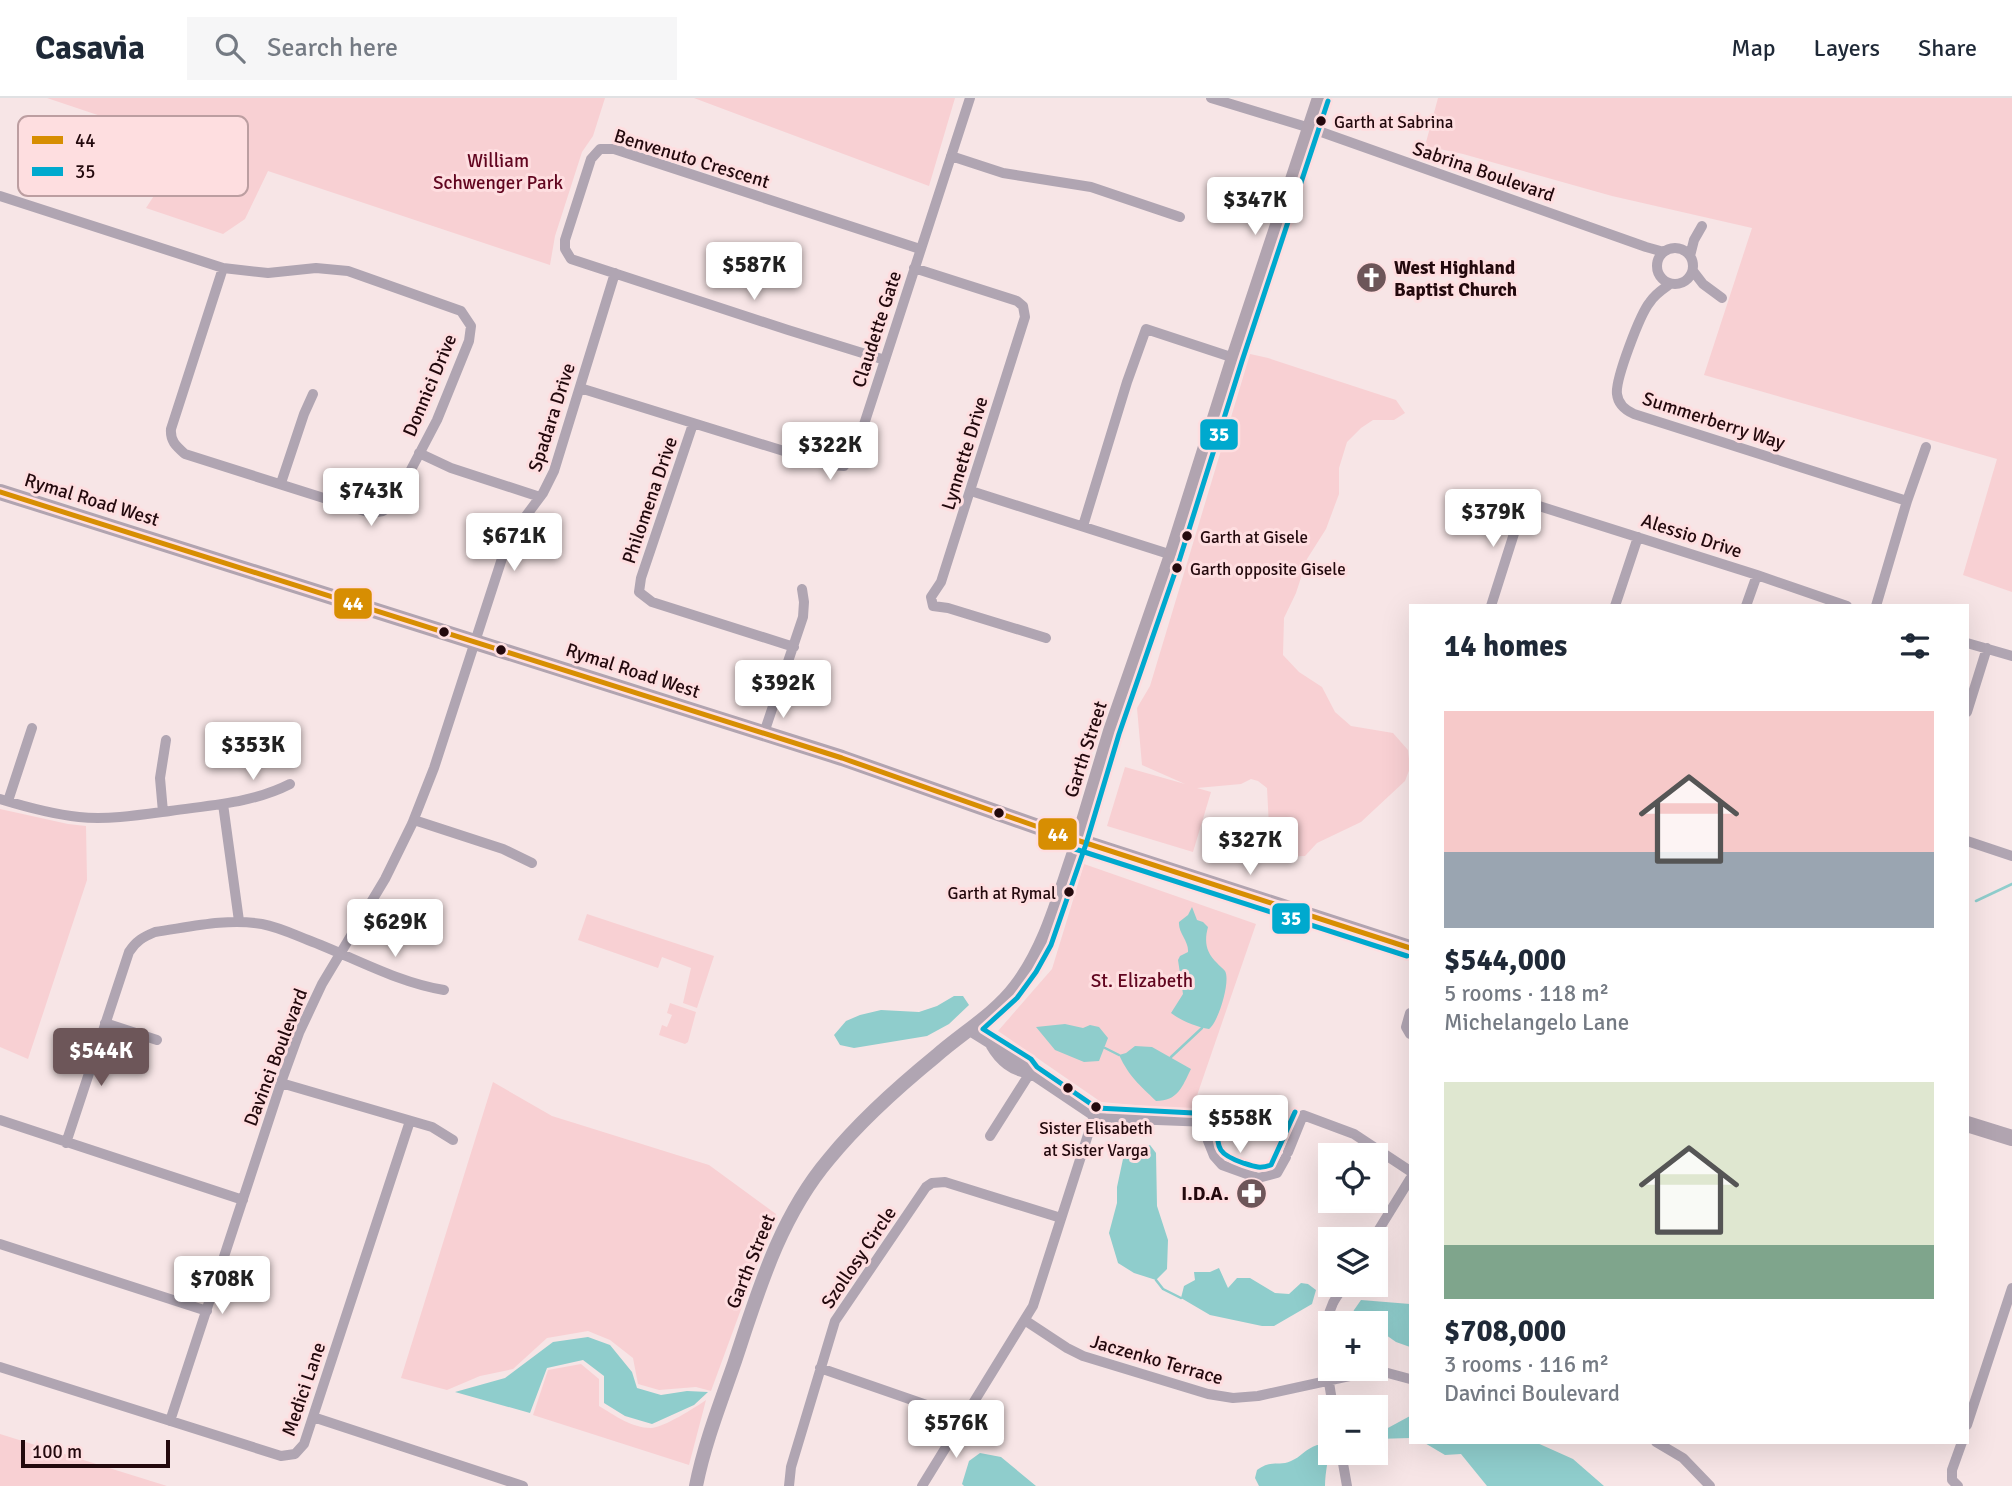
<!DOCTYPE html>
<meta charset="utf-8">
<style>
:root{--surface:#fff;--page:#f6f6f7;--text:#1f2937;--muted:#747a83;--line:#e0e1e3;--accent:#6d5659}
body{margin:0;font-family:Signika,sans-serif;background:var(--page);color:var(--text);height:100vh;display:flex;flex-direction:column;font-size:26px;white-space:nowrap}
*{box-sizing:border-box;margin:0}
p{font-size:23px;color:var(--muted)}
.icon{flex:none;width:38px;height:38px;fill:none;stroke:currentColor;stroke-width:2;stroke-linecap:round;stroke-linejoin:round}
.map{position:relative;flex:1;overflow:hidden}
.sheet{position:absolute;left:1409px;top:506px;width:560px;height:840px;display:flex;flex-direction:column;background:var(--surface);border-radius:0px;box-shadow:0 7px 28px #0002}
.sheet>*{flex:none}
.buttons{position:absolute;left:1318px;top:1045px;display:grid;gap:14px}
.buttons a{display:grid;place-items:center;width:70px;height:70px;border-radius:0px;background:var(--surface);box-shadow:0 7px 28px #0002;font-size:35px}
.scale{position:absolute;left:21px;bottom:18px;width:149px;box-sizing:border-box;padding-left:7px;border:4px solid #23090d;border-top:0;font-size:19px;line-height:24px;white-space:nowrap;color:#23090d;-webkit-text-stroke:5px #fedee0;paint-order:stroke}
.price{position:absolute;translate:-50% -60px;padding:0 16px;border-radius:7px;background:#fff;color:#222;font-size:23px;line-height:46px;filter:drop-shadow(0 2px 4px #0008)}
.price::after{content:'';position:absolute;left:50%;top:42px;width:21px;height:16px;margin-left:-10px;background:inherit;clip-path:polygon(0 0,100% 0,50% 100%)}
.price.on{background:var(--accent);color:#fff}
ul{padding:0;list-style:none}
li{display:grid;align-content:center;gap:14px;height:371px;padding:0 35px}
li span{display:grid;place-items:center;height:217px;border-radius:0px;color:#555}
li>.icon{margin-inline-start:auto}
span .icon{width:126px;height:126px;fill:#fffc;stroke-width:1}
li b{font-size:30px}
h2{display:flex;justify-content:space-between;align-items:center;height:84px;padding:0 35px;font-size:30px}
header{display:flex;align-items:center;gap:42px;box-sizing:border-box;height:98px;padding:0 35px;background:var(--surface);border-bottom:2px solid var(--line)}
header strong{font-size:33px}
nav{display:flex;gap:38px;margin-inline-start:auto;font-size:24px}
.search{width:490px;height:63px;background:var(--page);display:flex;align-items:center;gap:18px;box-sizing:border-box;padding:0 24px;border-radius:0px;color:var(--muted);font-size:26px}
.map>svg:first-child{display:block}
</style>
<header>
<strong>Casavia</strong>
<div class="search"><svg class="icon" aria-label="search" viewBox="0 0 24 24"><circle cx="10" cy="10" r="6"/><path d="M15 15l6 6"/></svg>Search here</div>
<nav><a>Map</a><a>Layers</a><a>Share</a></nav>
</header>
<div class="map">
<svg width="2012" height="1388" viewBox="0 0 2012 1388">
<rect width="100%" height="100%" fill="#f7e5e6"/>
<path fill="#f8d0d3" d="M 47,0 L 605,0 L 593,38 L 582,54 L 555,138 L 550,167 L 268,73 L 245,121 L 223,136 L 146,110 L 187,47 Z
M 694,0 L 955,0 L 929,88 Z
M 1438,0 L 2012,0 L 2012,494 L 1963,477 L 1997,361 L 1704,277 L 1752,130 L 1612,98 L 1463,56 L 1425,48 Z
M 1250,256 L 1268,260 L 1396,302 L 1405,315 L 1394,322 L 1373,322 L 1361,330 L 1347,344 L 1339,370 L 1339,396 L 1326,431 L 1307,461 L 1296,495 L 1284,520 L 1283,557 L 1299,574 L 1322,589 L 1335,614 L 1351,628 L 1393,635 L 1408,652 L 1410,670 L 1405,683 L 1361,724 L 1317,745 L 1305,758 L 1284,759 L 1270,748 L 1267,690 L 1258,683 L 1251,681 L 1241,686 L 1197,690 L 1211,694 L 1193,754 L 1107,728 L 1125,669 L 1185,686 L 1142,667 L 1137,610 L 1150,588 Z
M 0,711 L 68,726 L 86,728 L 87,782 L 28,961 L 0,949 Z
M 1084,766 L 1256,826 L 1192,1012 L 1101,1004 L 998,933 L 1052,871 Z
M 587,816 L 714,858 L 697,910 L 683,905 L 691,870 L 662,859 L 658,870 L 578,842 Z
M 670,905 L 696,914 L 688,944 L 685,946 L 659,937 L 662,927 L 667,929 L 672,917 L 667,915 Z
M 493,984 L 552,1018 L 709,1067 L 776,1116 L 711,1293 L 696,1289 L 659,1292 L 638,1286 L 633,1260 L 610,1242 L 588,1233 L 547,1240 L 513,1271 L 480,1278 L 447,1292 L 401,1280 Z
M 581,1266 L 599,1281 L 599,1308 C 614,1317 632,1330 651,1330 C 663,1330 696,1309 706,1302 L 689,1367 L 533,1317 L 548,1272 Z
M 0,1336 L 167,1388 L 0,1388 Z"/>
<path fill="#8fcdcc" d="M 1192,809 L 1197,822 L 1203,824 L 1208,829 C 1204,844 1206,854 1217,865 C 1219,868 1223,870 1225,873 C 1231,883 1218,925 1209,931 C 1197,929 1181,923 1171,915 L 1183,896 L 1178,862 L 1180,858 L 1188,854 C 1189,843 1178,835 1179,824 L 1188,817 Z
M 954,898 L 963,898 L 969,907 L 949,926 L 927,938 L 854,950 L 840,947 L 834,937 L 846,923 L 860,917 L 881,912 L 919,914 L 937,908 Z
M 1065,926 L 1083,930 L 1090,927 L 1099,929 L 1108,940 L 1099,963 L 1084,964 L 1055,952 L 1036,929 Z
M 1135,948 L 1152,949 L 1191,971 C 1182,989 1178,1003 1156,1003 C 1139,986 1130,980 1119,957 L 1126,955 Z
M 1150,1047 L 1156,1055 L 1157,1108 L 1168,1142 L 1167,1171 L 1156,1182 L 1134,1175 L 1118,1165 L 1109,1135 L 1117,1105 L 1117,1089 L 1123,1061 Z
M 1219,1170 L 1228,1190 L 1237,1180 L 1250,1180 L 1275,1195 L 1289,1196 L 1301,1185 L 1308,1186 L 1316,1192 L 1312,1206 L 1274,1228 L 1262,1228 L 1210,1217 L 1181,1200 L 1184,1188 L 1195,1182 L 1194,1174 L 1210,1174 Z
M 1361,1202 L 1410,1206 L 1410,1249 L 1396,1244 L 1376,1230 L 1376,1225 L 1361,1225 L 1350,1222 L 1354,1212 Z
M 588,1239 L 610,1247 L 632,1274 L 637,1290 L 661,1297 L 687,1293 L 708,1294 L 694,1307 L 652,1326 L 625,1318 L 604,1305 L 604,1278 L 583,1262 L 547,1270 L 530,1315 L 455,1294 L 505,1280 L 553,1244 Z
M 1410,1318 L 1410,1340 L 1376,1341 L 1376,1331 L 1386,1331 Z
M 1423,1344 L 1535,1344 L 1573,1361 L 1604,1388 L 1487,1388 L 1461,1356 L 1445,1357 Z
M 1317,1347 L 1329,1347 C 1329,1361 1325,1373 1325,1388 L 1259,1388 L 1255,1380 L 1257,1372 C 1272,1361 1278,1369 1291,1363 C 1301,1359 1305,1351 1317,1347 Z
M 980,1355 L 1001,1359 L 1036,1388 L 964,1388 L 962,1386 L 969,1363 Z"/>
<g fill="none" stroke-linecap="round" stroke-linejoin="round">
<path stroke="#8fcdcc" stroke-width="2.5" d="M 1976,803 L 2012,786
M 1105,950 L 1119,957
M 1171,959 L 1202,930
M 1156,1182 L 1163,1191 L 1181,1200"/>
<path stroke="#b0a5b2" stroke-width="10" d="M 1211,0 L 1310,30 L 1646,149 L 1664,154
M 951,58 L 1003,75 L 1091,89 L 1180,119
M 0,98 L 223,170 L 268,175 L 316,170 L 348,173 L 461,213 L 471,228 L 469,243 L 437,322 L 393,406 L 383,413 L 371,415 L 185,356 C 176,348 170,343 171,331 L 223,170
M1657 168a18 18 0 1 1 36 0a18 18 0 1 1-36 0Z
M 1690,158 L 1694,142 L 1702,128
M 914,170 L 1017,203 L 1023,208 L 1025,219 L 941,484 L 931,499 L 933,508 L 948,510 L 1046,540
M 1693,173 L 1703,186 L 1722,200
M 1670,186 C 1663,191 1655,196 1650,204 C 1640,216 1615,282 1617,296 C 1618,306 1625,312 1634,316 L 1907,403
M 885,262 L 788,232 L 571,161 L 565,151 L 565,142 L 591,61 L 600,51 L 614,51 L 920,151
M 580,290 L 829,367 L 844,368 L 857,348 L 970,0
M 693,326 L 641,480 L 639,494 L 652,504 L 794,549
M 419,355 L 451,370 L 540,399
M 281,385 L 304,316 L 313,296
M 971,393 L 1172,457
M 1083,428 L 1127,284 L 1146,231 L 1234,260
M 1491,508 L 1518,423 L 1526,412 L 1539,408 L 1757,477 L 1847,508
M 1615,508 L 1638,439
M 1746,508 L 1757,477
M 1876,508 L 1907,403 L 1926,349
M 1967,545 L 2012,558
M 1967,614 L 1987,550
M 764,635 L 803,519 L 804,504 L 802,491
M 0,701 C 26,709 51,716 79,719 C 108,722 140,717 170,713 C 211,707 253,705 290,686
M 8,703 L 32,630
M 223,706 L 239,823
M 163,714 L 160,680 L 166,642
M 414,722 L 503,751 L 532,765
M 1967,743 L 2012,758
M 1410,915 L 1406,929 L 1410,936
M 105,925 L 157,942
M 968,932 L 1026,968 L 1030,975 L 1094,1018 L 1105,1020 L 1209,1024 L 1208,1043 L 1214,1058 L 1222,1067 L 1258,1080 L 1277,1075 L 1286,1059
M 991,948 C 999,962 1013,975 1030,975
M 281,985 L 432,1029 L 453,1042
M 0,1022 L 243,1102
M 990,1038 L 1030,975
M 66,1045 L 129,854 C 136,843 143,839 155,834 C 190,829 226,820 262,826 C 278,829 293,836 308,842 C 353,859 396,884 444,892
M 1288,1054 L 1303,1017 L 1354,1036 L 1410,1073
M 1373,1141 L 1410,1081
M 0,1146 L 207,1213
M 1026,1223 L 1067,1250 L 1083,1258 L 1208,1296 L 1233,1300 L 1258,1298 L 1368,1274 L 1384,1274 L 1410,1281
M 0,1269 L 281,1358 L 295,1356 L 304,1346 L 410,1023
M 820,1270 L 964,1320
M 1333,1309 C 1328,1276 1318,1237 1333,1205 C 1336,1199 1341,1193 1345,1186
M 313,1319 L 523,1388
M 170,1323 L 283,979 L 299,935 L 322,886 L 385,781 L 412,726 L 434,670 L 508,442 L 543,395 L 554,373 L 615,175
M 1967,1327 L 2012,1190
M 1656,1344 L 1683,1360 L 1710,1388
M 1341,1354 L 1347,1388
M 789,1388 L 791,1369 L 835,1223 L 926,1089 L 932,1085 L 945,1084 L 1061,1120
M 922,1388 L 1033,1208 L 1094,1018
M 1958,1388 L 1952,1382 L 1952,1372 L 1962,1344"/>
<path stroke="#b0a5b2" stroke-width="14" d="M 696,1388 C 704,1347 720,1306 734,1266 C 758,1194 779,1120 829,1061 C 860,1023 898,989 936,958 C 962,935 995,916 1016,888 C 1048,846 1060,792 1078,743"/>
<path stroke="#b1a4b0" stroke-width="16" d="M 0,394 L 842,660 L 1058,736 L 1410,850
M 1078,743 L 1111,633 L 1172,457 L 1234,260 L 1320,0
M 1967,1026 L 2012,1040"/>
<defs>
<path id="bus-1" d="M 0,394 L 842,660 L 1058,736 L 1410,850"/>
<path id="bus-2" d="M 1075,751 L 1407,858
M 1295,1014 L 1271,1067 C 1260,1071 1255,1069 1243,1065 C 1215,1055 1218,1050 1217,1022 L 1213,1016 L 1097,1010 L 1037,969 L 1031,961 L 983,931 L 1017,900 L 1036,874 L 1051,847 L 1086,746 L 1119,636 L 1180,460 L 1242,263 L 1328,3"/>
</defs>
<use href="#bus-1" stroke="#fedee0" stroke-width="10"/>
<use href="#bus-2" stroke="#fedee0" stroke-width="10"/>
<use href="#bus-1" stroke="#d78e02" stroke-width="5"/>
<use href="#bus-2" stroke="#00a9ce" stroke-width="5"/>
</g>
<defs>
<symbol id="church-disc" viewBox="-11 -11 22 22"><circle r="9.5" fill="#6d5659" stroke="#fedee0"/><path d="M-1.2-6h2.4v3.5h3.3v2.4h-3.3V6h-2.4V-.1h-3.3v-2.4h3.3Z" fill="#fff"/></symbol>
<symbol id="pharmacy-disc" viewBox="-11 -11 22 22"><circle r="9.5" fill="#6d5659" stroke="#fedee0"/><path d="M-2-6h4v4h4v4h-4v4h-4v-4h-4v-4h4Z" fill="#fff"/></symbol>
</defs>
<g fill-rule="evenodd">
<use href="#church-disc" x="1354" y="162" width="35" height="35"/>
<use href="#pharmacy-disc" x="1234" y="1078" width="35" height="35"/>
</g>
<g fill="#23090d" stroke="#fedee0" stroke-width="2.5">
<circle cx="1321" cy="23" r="6"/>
<circle cx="1187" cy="438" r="6"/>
<circle cx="1177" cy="470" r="6"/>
<circle cx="444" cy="534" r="6"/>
<circle cx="501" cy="552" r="6"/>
<circle cx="999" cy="715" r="6"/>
<circle cx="1069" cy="794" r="6"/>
<circle cx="1068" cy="990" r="6"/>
<circle cx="1096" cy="1009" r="6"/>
</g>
<g text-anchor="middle" stroke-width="6" stroke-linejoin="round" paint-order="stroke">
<g font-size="17" fill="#23090d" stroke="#fedee0" text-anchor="start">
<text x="1334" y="30">Garth at Sabrina</text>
<text x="1200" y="445">Garth at Gisele</text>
<text x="1190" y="477">Garth opposite Gisele</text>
<text x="1056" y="801" text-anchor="end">Garth at Rymal</text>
<text x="1096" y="1036" text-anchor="middle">Sister Elisabeth<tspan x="1096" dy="22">at Sister Varga</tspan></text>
</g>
<g font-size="19" fill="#23090d" stroke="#fedee0">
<text transform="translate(692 60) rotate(17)" y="7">Benvenuto Crescent</text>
<text transform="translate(1484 73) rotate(19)" y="7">Sabrina Boulevard</text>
<text transform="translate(876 231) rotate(-72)" y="7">Claudette Gate</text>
<text transform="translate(429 287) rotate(-67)" y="7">Donnici Drive</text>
<text transform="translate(551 319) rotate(-72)" y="7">Spadara Drive</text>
<text transform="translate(1714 322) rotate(18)" y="7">Summerberry Way</text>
<text transform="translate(964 355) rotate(-73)" y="7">Lynnette Drive</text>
<text transform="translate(92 401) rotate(17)" y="7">Rymal Road West</text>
<text transform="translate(649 402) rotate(-71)" y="7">Philomena Drive</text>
<text transform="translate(1692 437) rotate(18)" y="7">Alessio Drive</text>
<text transform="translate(633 572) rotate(18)" y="7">Rymal Road West</text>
<text transform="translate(1085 651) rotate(-72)" y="7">Garth Street</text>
<text transform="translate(275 959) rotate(-69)" y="7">Davinci Boulevard</text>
<text transform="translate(858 1159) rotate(-56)" y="7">Szollosy Circle</text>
<text transform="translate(750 1163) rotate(-68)" y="7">Garth Street</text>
<text transform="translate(1157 1261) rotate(16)" y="7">Jaczenko Terrace</text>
<text transform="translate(303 1291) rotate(-71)" y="7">Medici Lane</text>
</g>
<g font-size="19" fill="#61051f" stroke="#fedee0">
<text x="498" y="69">William<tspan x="498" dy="22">Schwenger Park</tspan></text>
<text x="1142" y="889">St. Elizabeth</text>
</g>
<g font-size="19" font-weight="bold" fill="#23090d" stroke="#fedee0" text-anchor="start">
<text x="1394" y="176">West Highland<tspan x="1394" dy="22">Baptist Church</tspan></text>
<text x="1229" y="1102" text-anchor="end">I.D.A.</text>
</g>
</g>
<rect x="18" y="18" width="230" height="80" rx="10" fill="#fedee0" stroke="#bc9ea1" stroke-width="2"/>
<rect x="32" y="38" width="31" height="8" fill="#d78e02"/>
<rect x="32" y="69" width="31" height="9" fill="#00a9ce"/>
<g font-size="19" fill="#23090d">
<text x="75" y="49">44</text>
<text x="75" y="80">35</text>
</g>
<g stroke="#fedee0" stroke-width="2.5">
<rect x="1199" y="320" width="40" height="33" rx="7" fill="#00a9ce"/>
<rect x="333" y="489" width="40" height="33" rx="7" fill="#d78e02"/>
<rect x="1037" y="719" width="41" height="34" rx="7" fill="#d78e02"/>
<rect x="1271" y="804" width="40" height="33" rx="7" fill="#00a9ce"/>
</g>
<g font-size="19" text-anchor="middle" font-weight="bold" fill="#fff">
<text x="1219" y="343">35</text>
<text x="353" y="512">44</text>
<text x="1058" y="743">44</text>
<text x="1291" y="827">35</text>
</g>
</svg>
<div class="buttons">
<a><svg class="icon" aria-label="locate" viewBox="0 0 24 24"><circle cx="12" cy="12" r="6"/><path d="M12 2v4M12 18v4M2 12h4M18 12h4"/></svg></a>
<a><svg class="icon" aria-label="layers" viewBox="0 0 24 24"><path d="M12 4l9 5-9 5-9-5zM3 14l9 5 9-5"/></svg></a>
<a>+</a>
<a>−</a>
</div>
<div class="scale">100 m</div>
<b class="price" style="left:1255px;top:139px">$347K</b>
<b class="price" style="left:754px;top:204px">$587K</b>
<b class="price" style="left:830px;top:384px">$322K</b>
<b class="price" style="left:371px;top:430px">$743K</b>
<b class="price" style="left:1493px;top:451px">$379K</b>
<b class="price" style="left:514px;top:475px">$671K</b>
<b class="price" style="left:783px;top:622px">$392K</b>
<b class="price" style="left:253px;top:684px">$353K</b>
<b class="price" style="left:1250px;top:779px">$327K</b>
<b class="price" style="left:395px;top:861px">$629K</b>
<b class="price on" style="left:101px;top:990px">$544K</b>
<b class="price" style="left:1240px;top:1057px">$558K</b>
<b class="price" style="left:222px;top:1218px">$708K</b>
<b class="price" style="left:956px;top:1362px">$576K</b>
<section class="sheet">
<h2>14 homes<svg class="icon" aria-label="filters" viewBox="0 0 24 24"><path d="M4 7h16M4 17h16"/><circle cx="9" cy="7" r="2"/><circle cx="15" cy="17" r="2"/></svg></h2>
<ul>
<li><span style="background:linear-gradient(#f6c9c9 65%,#9aa5b1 0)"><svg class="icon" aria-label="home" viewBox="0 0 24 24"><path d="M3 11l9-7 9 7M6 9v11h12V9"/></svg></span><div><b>$544,000</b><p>5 rooms · 118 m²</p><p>Michelangelo Lane</p></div></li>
<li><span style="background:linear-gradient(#dfe7d0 75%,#7fa58c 0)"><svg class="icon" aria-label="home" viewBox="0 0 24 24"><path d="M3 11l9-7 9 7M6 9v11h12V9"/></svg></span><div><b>$708,000</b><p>3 rooms · 116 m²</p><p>Davinci Boulevard</p></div></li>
</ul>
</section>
</div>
